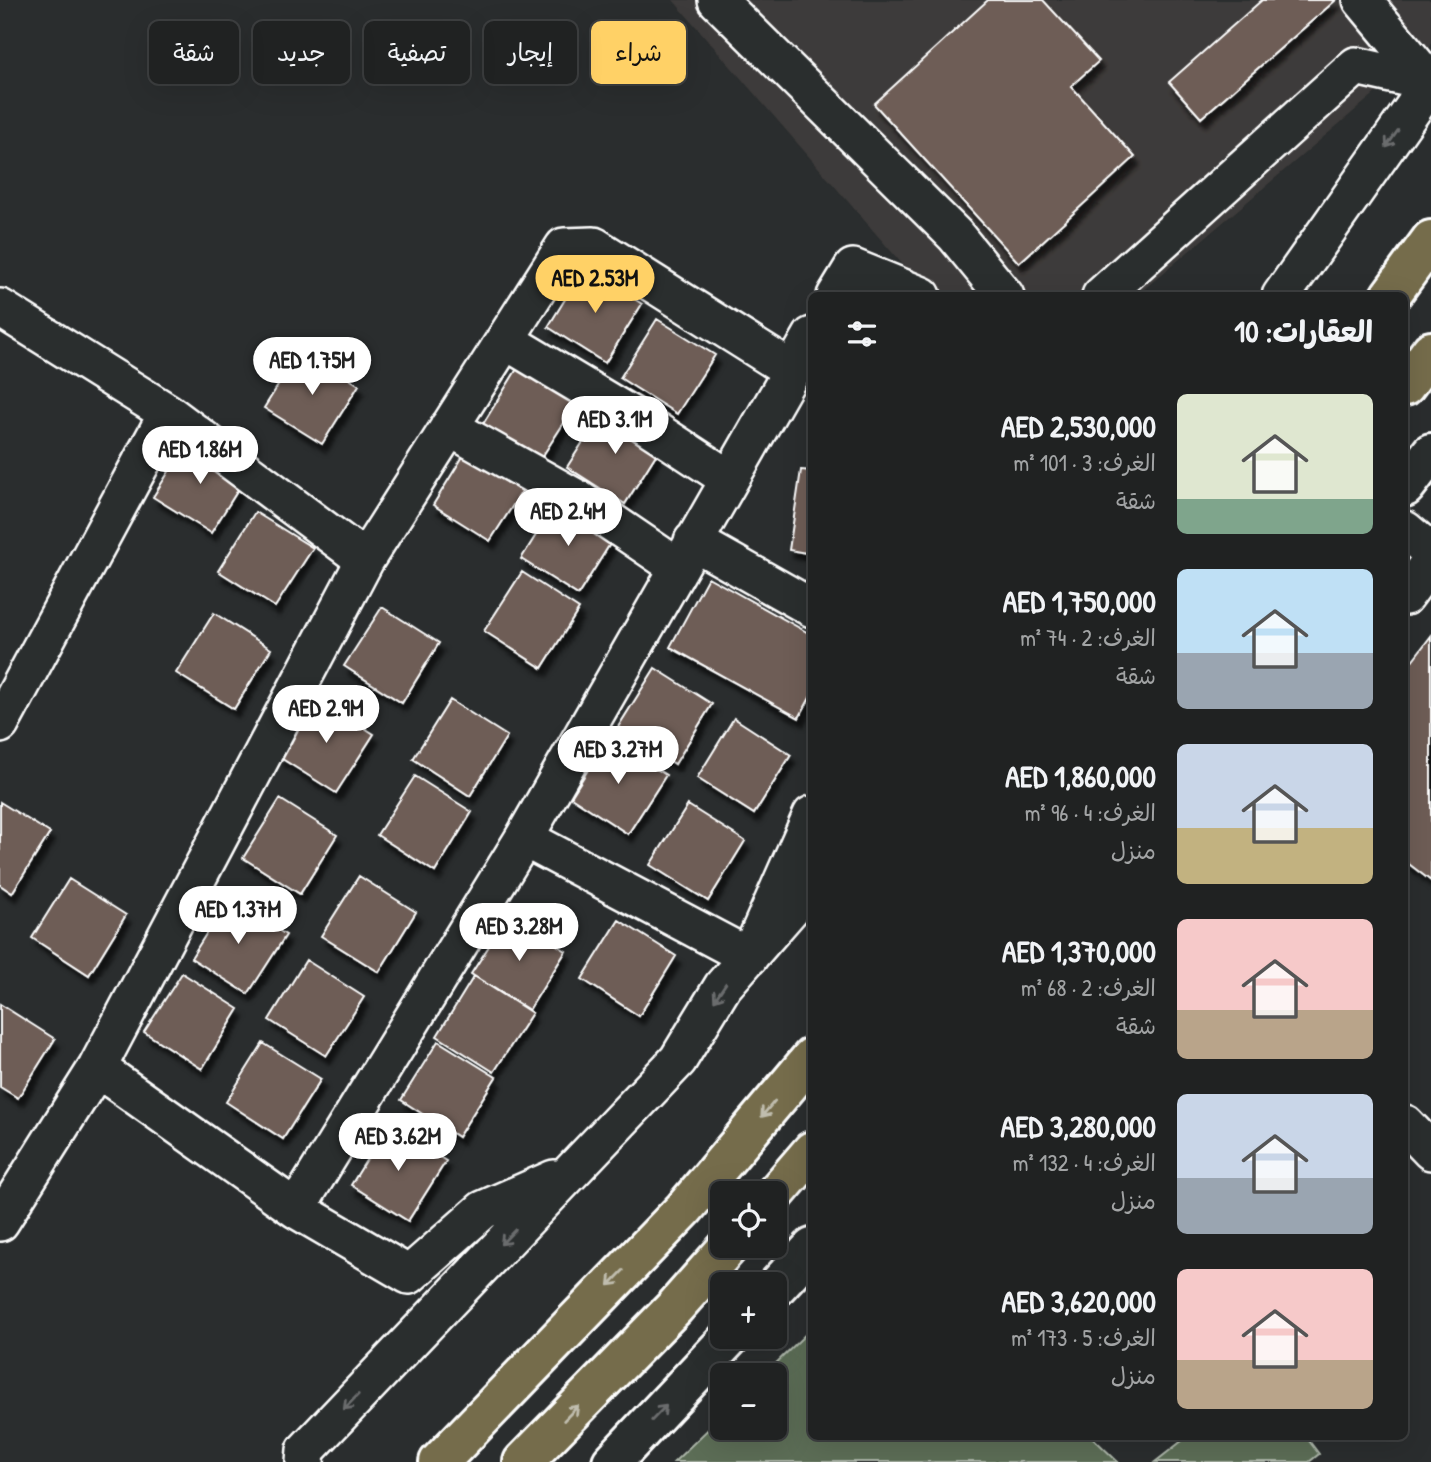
<!DOCTYPE html>
<html lang="ar">
<meta charset="utf-8">
<style>
:root{--surface:#202222;--page:#2d2f2f;--text:#f1f3f6;--muted:#a2a4a5;--line:#3d3f40;--accent:#ffd166}
body{margin:0;font-family:"Patrick Hand","Playpen Sans Arabic",sans-serif;background:var(--page);color:var(--text);direction:rtl;height:100vh;display:flex;flex-direction:column;font-size:26px;white-space:nowrap}
*{box-sizing:border-box;margin:0}
p{font-size:23px;color:var(--muted)}
.icon{flex:none;width:38px;height:38px;fill:none;stroke:currentColor;stroke-width:2;stroke-linecap:round;stroke-linejoin:round}
.map{position:relative;flex:1;overflow:hidden;direction:ltr}
.sheet{position:absolute;left:808px;top:292px;width:600px;height:1148px;display:flex;flex-direction:column;background:var(--surface);border-radius:10px;box-shadow:0 7px 28px #0002,0 0 0 2px var(--line);direction:rtl}
.sheet>*{flex:none}
.guide{position:absolute;left:21px;top:21px;width:665px;height:63px;direction:rtl;display:flex;gap:14px}
.controls{position:absolute;left:710px;top:1181px;display:grid;gap:14px}
.controls a{display:grid;place-items:center;width:77px;height:77px;border-radius:10px;background:var(--surface);box-shadow:0 7px 28px #0002,0 0 0 2px var(--line);font-size:35px}
.price{position:absolute;translate:-50% -60px;padding:0 16px;border-radius:24px;background:#fff;color:#222;font-size:23px;line-height:46px;filter:drop-shadow(0 2px 4px #0008)}
.price::after{content:'';position:absolute;left:50%;top:42px;width:21px;height:16px;margin-left:-10px;background:inherit;clip-path:polygon(0 0,100% 0,50% 100%)}
.price.selected{background:var(--accent);color:#111}
ul{padding:0;list-style:none}
li{display:flex;align-items:center;gap:21px;height:175px;padding:0 35px}
li span{display:grid;place-items:center;flex:none;width:196px;height:140px;border-radius:10px;color:#555}
li>.icon{margin-inline-start:auto}
span .icon{width:84px;height:84px;fill:#fffc;stroke-width:1}
li b{font-size:30px}
h2{display:flex;justify-content:space-between;align-items:center;height:84px;padding:0 35px;font-size:30px}
.chip{padding:0 24px;border-radius:10px;background:var(--surface);box-shadow:0 7px 28px #0002,0 0 0 2px var(--line);font-size:24px;line-height:63px}
.chip.selected{background:var(--accent);color:#111}
.map>svg:first-child{display:block}
</style>
<div class="map">
<svg width="1431" height="1462" viewBox="0 0 1431 1462">
<defs>
<filter id="shadow"><feDropShadow dx="4.5" dy="8" stdDeviation="2" flood-color="#0009"/></filter>
</defs>
<rect width="100%" height="100%" fill="#2a2d2e"/>
<filter id="ink" filterUnits="userSpaceOnUse"><feTurbulence type="fractalNoise" baseFrequency=".0143" numOctaves="2"/><feDisplacementMap in="SourceGraphic" scale="14" xChannelSelector="R" yChannelSelector="G"/><feConvolveMatrix kernelMatrix="1 2 1 2 8 2 1 2 1" color-interpolation-filters="sRGB"/></filter>
<g filter="url(#ink)">
<path fill="#3e3b3a" d="M 673,0 L 1431,0 L 1431,46 L 1136,296 L 930,296 Z"/>
<path fill="#5b6d56" stroke="#adb6aa" stroke-width="2" d="M 812,1328 L 812,1437 L 1092,1437 L 1118,1462 L 674,1462 L 723,1415 L 723,1428 L 775,1428 L 775,1376 L 764,1375 Z
M 1187,1437 L 1306,1437 L 1319,1454 L 1309,1462 L 1155,1462 Z"/>
<path fill="#6e5d56" stroke="#fff" stroke-width="2" filter="url(#shadow)" d="M 988,0 L 1043,0 L 1099,61 L 1071,86 L 1135,157 L 1019,263 L 874,104 Z
M 1262,0 L 1336,0 L 1201,118 L 1169,82 Z
M 585,267 L 642,304 L 605,363 L 548,327 Z
M 657,319 L 715,355 L 677,414 L 620,378 Z
M 301,349 L 359,385 L 322,444 L 264,408 Z
M 520,364 L 578,401 L 540,460 L 483,424 Z
M 604,409 L 662,445 L 625,504 L 567,467 Z
M 190,438 L 248,474 L 211,533 L 153,497 Z
M 470,445 L 528,482 L 490,541 L 433,505 Z
M 801,470 L 812,471 L 812,554 L 789,550 Z
M 558,500 L 615,536 L 578,595 L 521,559 Z
M 255,512 L 313,548 L 275,607 L 218,571 Z
M 522,572 L 579,609 L 542,668 L 484,631 Z
M 708,577 L 812,635 L 812,694 L 799,718 L 670,647 Z
M 382,607 L 439,643 L 402,703 L 344,666 Z
M 214,613 L 271,649 L 234,709 L 176,673 Z
M 1431,636 L 1431,881 L 1405,861 L 1405,670 Z
M 655,668 L 712,704 L 675,764 L 618,727 Z
M 316,697 L 374,734 L 336,793 L 279,757 Z
M 450,700 L 507,736 L 470,796 L 413,759 Z
M 734,718 L 791,755 L 754,814 L 697,778 Z
M 608,738 L 666,775 L 628,834 L 571,797 Z
M 415,776 L 472,812 L 435,872 L 377,835 Z
M 280,799 L 337,835 L 300,894 L 243,858 Z
M 0,802 L 50,833 L 12,893 L 0,885 Z
M 688,805 L 745,841 L 708,901 L 650,865 Z
M 359,876 L 416,912 L 379,972 L 321,936 Z
M 69,879 L 126,915 L 89,975 L 32,938 Z
M 228,899 L 286,935 L 248,994 L 191,958 Z
M 509,915 L 566,951 L 529,1010 L 471,974 Z
M 619,920 L 676,956 L 639,1016 L 582,979 Z
M 306,960 L 364,997 L 326,1056 L 269,1020 Z
M 182,973 L 239,1009 L 202,1069 L 144,1032 Z
M 474,976 L 532,1013 L 494,1072 L 437,1036 Z
M 0,1004 L 55,1039 L 18,1098 L 0,1087 Z
M 438,1041 L 496,1077 L 458,1137 L 401,1100 Z
M 263,1043 L 321,1079 L 283,1139 L 226,1102 Z
M 388,1125 L 446,1161 L 408,1221 L 351,1185 Z"/>
<g fill="none" stroke-linecap="round" stroke-linejoin="round">
<defs>
<path id="street" d="M 717,0 L 955,235 L 1005,296
M 1362,0 L 1431,83
M 836,296 L 853,268 L 922,296
M 1101,296 L 1356,66 L 1431,83
M 1281,296 L 1431,83
M 0,308 L 168,413 L 0,724
M 505,340 L 642,422 L 729,479
M 168,413 L 365,560
M 449,427 L 579,500 L 679,568
M 1405,530 L 1431,552
M 693,541 L 812,608
M 1405,596 L 1431,561
M 524,838 L 749,957 L 812,815
M 97,1068 L 296,1209 L 409,1275 L 483,1210 L 554,1179
M 1405,1124 L 1431,1151
M 296,1209 L 524,838 L 812,336
M 0,1222 L 97,1068 L 365,560 L 564,247 L 594,246 L 791,370
M 305,1462 L 306,1450 L 678,1060 L 723,986 L 812,884"/>
<path id="secondary" d="M 1405,487 L 1431,453
M 775,1288 L 812,1248
M 612,1462 L 730,1337"/>
<path id="primary" d="M 1390,296 L 1431,240
M 1405,386 L 1431,351
M 775,1194 L 812,1151
M 439,1462 L 684,1209 L 812,1057
M 523,1462 L 675,1307 L 729,1246"/>
</defs>
<use href="#street" stroke="#fff" stroke-width="42"/>
<use href="#secondary" stroke="#fff" stroke-width="44"/>
<use href="#primary" stroke="#fff" stroke-width="44"/>
<use href="#street" stroke="#2a2d2e" stroke-width="37"/>
<use href="#secondary" stroke="#2a2d2e" stroke-width="38"/>
<use href="#primary" stroke="#746c4b" stroke-width="38"/>
</g>
<defs><path id="oneway-shaft" d="M-6 0H5M1.5-3L5.5 0L1.5 3" fill="none" stroke-width="1.6" stroke-linecap="round" stroke-linejoin="round" transform="scale(1.75)"/></defs>
<g stroke="#6a6c6d">
<use href="#oneway-shaft" transform="translate(1392 139) rotate(125)"/>
<use href="#oneway-shaft" transform="translate(720 992) rotate(124)"/>
<use href="#oneway-shaft" transform="translate(508 1237) rotate(134)"/>
<use href="#oneway-shaft" transform="translate(351 1402) rotate(134)"/>
<use href="#oneway-shaft" transform="translate(659 1413) rotate(-46)"/>
</g>
<g stroke="#c0bdae">
<use href="#oneway-shaft" transform="translate(768 1109) rotate(130)"/>
<use href="#oneway-shaft" transform="translate(616 1278) rotate(134)"/>
<use href="#oneway-shaft" transform="translate(571 1413) rotate(-46)"/>
</g>
</g>
</svg>
<div class="controls">
<a><svg class="icon" aria-label="locate" viewBox="0 0 24 24"><circle cx="12" cy="12" r="6"/><path d="M12 2v4M12 18v4M2 12h4M18 12h4"/></svg></a>
<a>+</a>
<a>−</a>
</div>
<b class="price selected" style="left:595px;top:315px">AED 2.53M</b>
<b class="price" style="left:312px;top:397px">AED 1.75M</b>
<b class="price" style="left:615px;top:456px">AED 3.1M</b>
<b class="price" style="left:200px;top:486px">AED 1.86M</b>
<b class="price" style="left:568px;top:548px">AED 2.4M</b>
<b class="price" style="left:326px;top:745px">AED 2.9M</b>
<b class="price" style="left:618px;top:786px">AED 3.27M</b>
<b class="price" style="left:238px;top:946px">AED 1.37M</b>
<b class="price" style="left:519px;top:963px">AED 3.28M</b>
<b class="price" style="left:398px;top:1173px">AED 3.62M</b>
<div class="guide">
<a class="chip selected">شراء</a>
<a class="chip">إيجار</a>
<a class="chip">تصفية</a>
<a class="chip">جديد</a>
<a class="chip">شقة</a>
</div>
<section class="sheet">
<h2>العقارات: 10<svg class="icon" aria-label="filters" viewBox="0 0 24 24"><path d="M4 7h16M4 17h16"/><circle cx="9" cy="7" r="2"/><circle cx="15" cy="17" r="2"/></svg></h2>
<ul>
<li><span style="background:linear-gradient(#dfe7d0 75%,#7fa58c 0)"><svg class="icon" aria-label="home" viewBox="0 0 24 24"><path d="M3 11l9-7 9 7M6 9v11h12V9"/></svg></span><div><b>AED 2,530,000</b><p>الغرف: 3 · 101 m²</p><p>شقة</p></div></li>
<li><span style="background:linear-gradient(#bfe0f5 60%,#9aa5b1 0)"><svg class="icon" aria-label="home" viewBox="0 0 24 24"><path d="M3 11l9-7 9 7M6 9v11h12V9"/></svg></span><div><b>AED 1,750,000</b><p>الغرف: 2 · 74 m²</p><p>شقة</p></div></li>
<li><span style="background:linear-gradient(#c9d6e8 60%,#c2b280 0)"><svg class="icon" aria-label="home" viewBox="0 0 24 24"><path d="M3 11l9-7 9 7M6 9v11h12V9"/></svg></span><div><b>AED 1,860,000</b><p>الغرف: 4 · 96 m²</p><p>منزل</p></div></li>
<li><span style="background:linear-gradient(#f6c9c9 65%,#b9a48a 0)"><svg class="icon" aria-label="home" viewBox="0 0 24 24"><path d="M3 11l9-7 9 7M6 9v11h12V9"/></svg></span><div><b>AED 1,370,000</b><p>الغرف: 2 · 68 m²</p><p>شقة</p></div></li>
<li><span style="background:linear-gradient(#c9d6e8 60%,#9aa5b1 0)"><svg class="icon" aria-label="home" viewBox="0 0 24 24"><path d="M3 11l9-7 9 7M6 9v11h12V9"/></svg></span><div><b>AED 3,280,000</b><p>الغرف: 4 · 132 m²</p><p>منزل</p></div></li>
<li><span style="background:linear-gradient(#f6c9c9 65%,#b9a48a 0)"><svg class="icon" aria-label="home" viewBox="0 0 24 24"><path d="M3 11l9-7 9 7M6 9v11h12V9"/></svg></span><div><b>AED 3,620,000</b><p>الغرف: 5 · 173 m²</p><p>منزل</p></div></li>
</ul>
</section>
</div>
